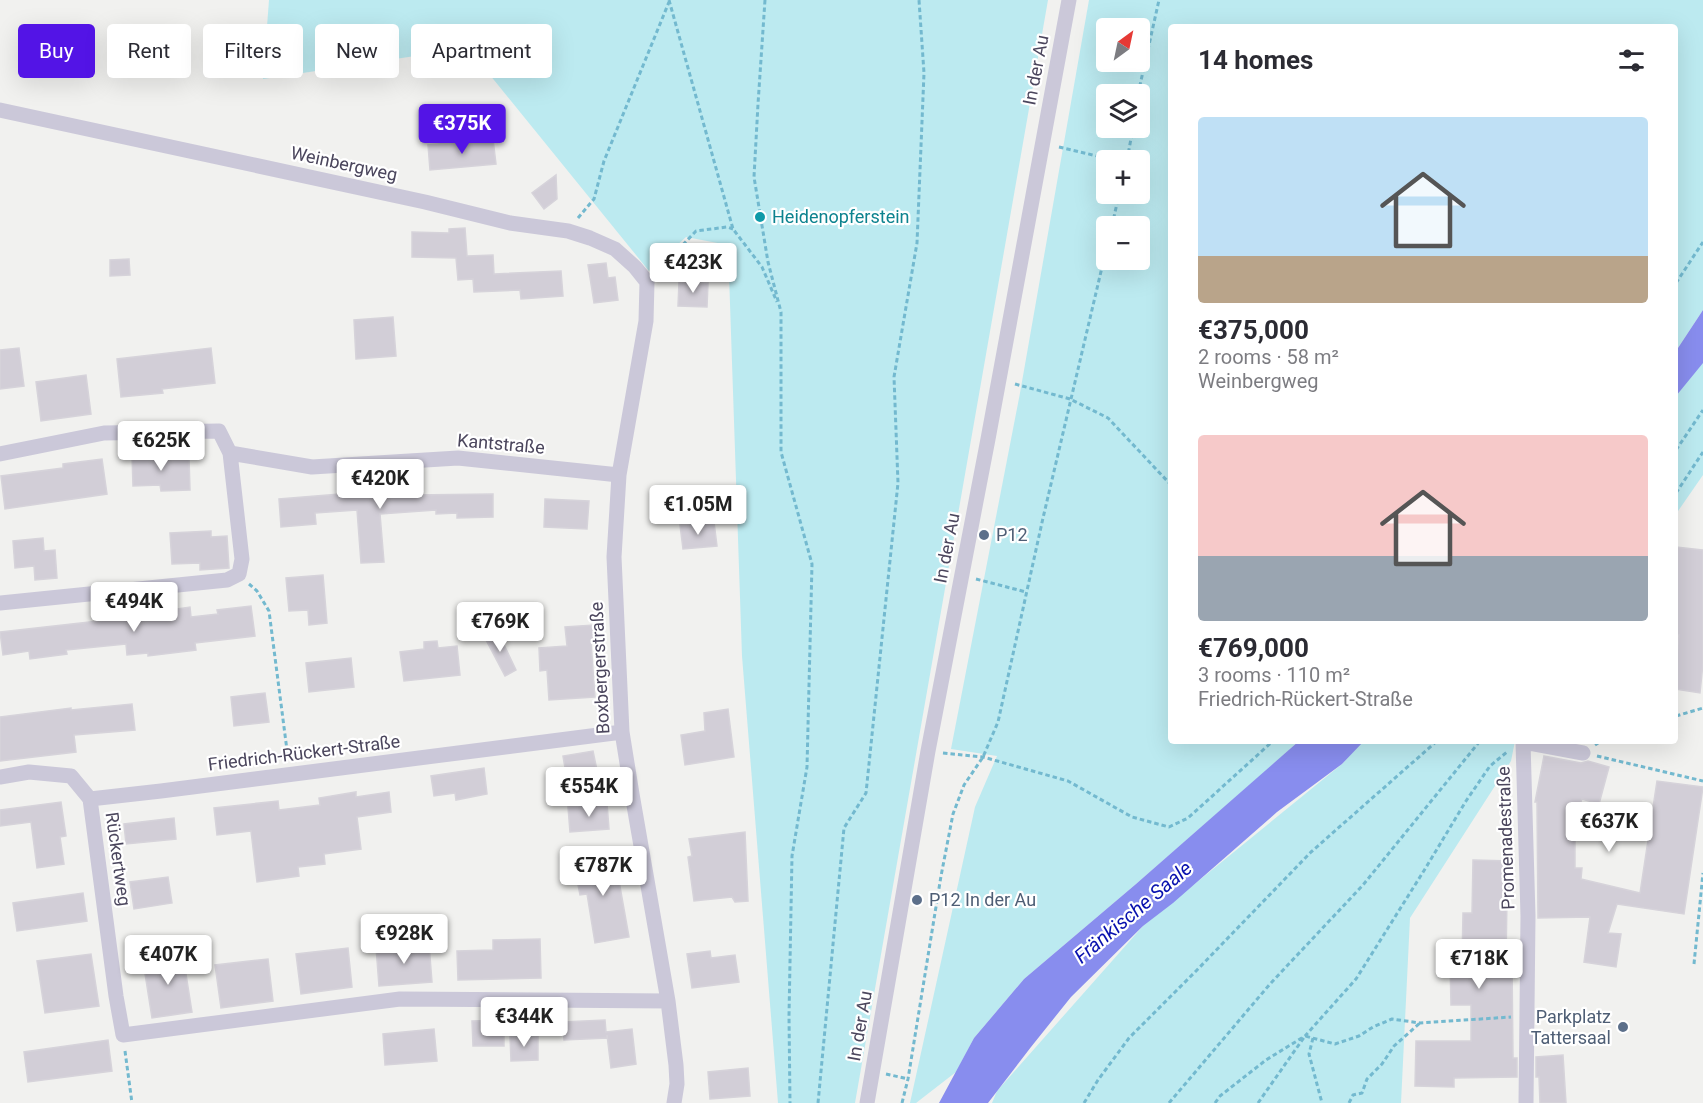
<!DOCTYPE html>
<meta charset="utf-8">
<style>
:root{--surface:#fff;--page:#f7f7f7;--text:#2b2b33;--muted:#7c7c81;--accent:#5314e6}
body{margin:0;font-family:Roboto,sans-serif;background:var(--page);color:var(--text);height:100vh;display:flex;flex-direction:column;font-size:22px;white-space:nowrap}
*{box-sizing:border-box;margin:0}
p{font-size:20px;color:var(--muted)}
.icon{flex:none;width:33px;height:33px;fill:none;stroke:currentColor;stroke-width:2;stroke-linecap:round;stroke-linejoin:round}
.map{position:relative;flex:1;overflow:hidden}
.drawer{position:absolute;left:1168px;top:24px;width:510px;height:720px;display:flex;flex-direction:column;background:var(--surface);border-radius:6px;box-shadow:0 6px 24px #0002}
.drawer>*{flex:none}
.guide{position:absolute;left:18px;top:24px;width:570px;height:54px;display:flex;gap:12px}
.needle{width:39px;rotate:33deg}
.tools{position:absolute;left:1096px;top:18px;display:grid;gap:12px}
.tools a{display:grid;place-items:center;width:54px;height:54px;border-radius:6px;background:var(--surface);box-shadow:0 6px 24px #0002;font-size:30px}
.price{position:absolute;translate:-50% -51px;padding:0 14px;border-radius:6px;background:#fff;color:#222;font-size:20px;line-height:39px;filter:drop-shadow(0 2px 3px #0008)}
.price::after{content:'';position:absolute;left:50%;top:36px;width:18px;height:14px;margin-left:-9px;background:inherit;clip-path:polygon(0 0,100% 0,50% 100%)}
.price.on{background:var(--accent);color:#fff}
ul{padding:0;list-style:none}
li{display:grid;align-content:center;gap:12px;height:318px;padding:0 30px}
li span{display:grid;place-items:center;height:186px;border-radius:6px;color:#555}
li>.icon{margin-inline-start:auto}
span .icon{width:108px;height:108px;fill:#fffc;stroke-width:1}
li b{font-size:26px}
h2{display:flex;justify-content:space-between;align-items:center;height:72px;padding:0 30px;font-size:26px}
.chip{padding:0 21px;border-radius:6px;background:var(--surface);box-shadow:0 6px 24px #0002;font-size:21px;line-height:54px}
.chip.on{background:var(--accent);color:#fff}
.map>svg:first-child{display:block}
</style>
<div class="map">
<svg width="1703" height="1103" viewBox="0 0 1703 1103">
<rect width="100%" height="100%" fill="#f1f1ef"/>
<path fill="#bceaf0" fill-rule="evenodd" d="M 269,0 L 1048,0 L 855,1103 L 778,1103 L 742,656 L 728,245 L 686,237 L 649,271 L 468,48 L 263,79 Z
M 1089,0 L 1703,0 L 1703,310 L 1676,351 L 1676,27 L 1172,27 L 1172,741 L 1299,741 L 1262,774 L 1136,884 L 1024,979 L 974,1038 L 956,1072 L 916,1103 L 910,1103 L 975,807 L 997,756 L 951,749 L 1020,393 ZM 1107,28 L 1140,28 L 1140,62 L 1107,62 ZM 1107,94 L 1140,94 L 1140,128 L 1107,128 ZM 1107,160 L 1140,160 L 1140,194 L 1107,194 ZM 1107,226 L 1140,226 L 1140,260 L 1107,260 Z
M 1703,352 L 1703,475 L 1676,514 L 1676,395 Z
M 1363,741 L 1515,741 L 1511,761 L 1410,918 L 1401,1103 L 992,1103 L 997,1091 L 1143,926 L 1342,764 Z"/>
<path fill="#888dee" d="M 1703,310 L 1703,363 L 1676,396 L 1676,351 Z
M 1299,741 L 1364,741 L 1342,764 L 1277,812 L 1173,903 L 1143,926 L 1071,997 L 1031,1047 L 988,1103 L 939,1103 L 974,1038 L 1024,979 L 1136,884 Z"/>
<path fill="#d2ced7" stroke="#d6d3da" stroke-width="1.5" d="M 493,139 L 496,164 L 430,170 L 428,145 Z
M 556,175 L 557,199 L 544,209 L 532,193 Z
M 465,228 L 467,256 L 493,255 L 494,274 L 561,271 L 563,296 L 521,299 L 520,290 L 474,292 L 473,279 L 458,280 L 456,258 L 412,257 L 412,232 L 449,233 L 449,229 Z
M 129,259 L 130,275 L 110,276 L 110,260 Z
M 606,263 L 608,278 L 615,277 L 618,300 L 594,303 L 588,265 Z
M 679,282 L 708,283 L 707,307 L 678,306 Z
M 393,317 L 396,356 L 356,359 L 354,320 Z
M 19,348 L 24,386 L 0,389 L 0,350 Z
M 211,348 L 215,383 L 162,389 L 163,393 L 121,397 L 117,359 Z
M 86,375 L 91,414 L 41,421 L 36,382 Z
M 171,454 L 172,458 L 189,458 L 190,490 L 161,491 L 160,485 L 133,486 L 132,455 Z
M 102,459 L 107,494 L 5,509 L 1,476 L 63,468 L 63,464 Z
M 369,483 L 370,488 L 411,485 L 412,495 L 493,494 L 493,517 L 457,518 L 457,513 L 436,514 L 436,510 L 380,514 L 384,562 L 361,563 L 357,510 L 315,513 L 316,524 L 281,527 L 279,499 L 340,494 L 340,486 Z
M 545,499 L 589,501 L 587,529 L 544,527 Z
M 714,522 L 717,546 L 683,549 L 680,525 Z
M 211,531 L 211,537 L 227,536 L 229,568 L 200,570 L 200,563 L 172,564 L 170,533 Z
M 43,538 L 44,551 L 55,550 L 57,578 L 35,580 L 34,566 L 15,568 L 13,541 Z
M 1676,547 L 1703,550 L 1703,663 L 1700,693 L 1676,689 L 1676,665 L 1679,635 L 1676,635 Z
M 323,575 L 327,623 L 309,625 L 308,610 L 289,611 L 286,578 Z
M 251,606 L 255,636 L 195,643 L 196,650 L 148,656 L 148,653 L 127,655 L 126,644 L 66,650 L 67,654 L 30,659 L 29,651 L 3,655 L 0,632 L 143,616 L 142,614 L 190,607 L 191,617 L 218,614 L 217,610 Z
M 594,625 L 595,642 L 591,643 L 595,697 L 549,700 L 547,670 L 540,671 L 539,648 L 567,646 L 565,627 Z
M 497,630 L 516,670 L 505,676 L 484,636 Z
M 437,641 L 438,648 L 457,646 L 460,675 L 404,681 L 400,652 L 424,649 L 424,642 Z
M 351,658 L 354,687 L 309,692 L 306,663 Z
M 265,693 L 269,722 L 234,726 L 231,697 Z
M 132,704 L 135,730 L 74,735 L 76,752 L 0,761 L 0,717 L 71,708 L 71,710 Z
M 728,709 L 734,757 L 685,765 L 681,735 L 705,731 L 704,713 Z
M 593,751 L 598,775 L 567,780 L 563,756 Z
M 1544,756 L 1581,763 L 1588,761 L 1609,767 L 1599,804 L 1582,799 L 1575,817 L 1575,868 L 1582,868 L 1581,879 L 1640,893 L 1657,781 L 1703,787 L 1684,914 L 1617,904 L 1608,933 L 1621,934 L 1616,967 L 1584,962 L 1590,917 L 1538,918 L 1537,802 L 1535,802 Z
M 484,768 L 487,794 L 456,800 L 455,793 L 434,796 L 431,776 Z
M 356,792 L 356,797 L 389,792 L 391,812 L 357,817 L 361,849 L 324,854 L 325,864 L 298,867 L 299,876 L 257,882 L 251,831 L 217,835 L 214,808 L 278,801 L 279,810 L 320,805 L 319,798 Z
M 61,802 L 66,836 L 60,837 L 64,864 L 37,868 L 31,822 L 0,826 L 0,810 Z
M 607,803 L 609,829 L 570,832 L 568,807 Z
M 174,818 L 176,839 L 126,844 L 124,824 Z
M 745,832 L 748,901 L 735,902 L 732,897 L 694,901 L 688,857 L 692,856 L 689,839 Z
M 614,853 L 629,937 L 595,943 L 587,894 L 580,895 L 575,869 L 583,868 L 581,858 Z
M 1473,860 L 1511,861 L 1510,896 L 1507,896 L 1506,962 L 1512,962 L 1513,1058 L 1517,1058 L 1517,1077 L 1454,1078 L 1454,1087 L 1415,1086 L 1416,1041 L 1471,1041 L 1471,1005 L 1451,1005 L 1450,962 L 1462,962 L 1463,913 L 1472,913 Z
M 168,877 L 172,903 L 134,909 L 130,882 Z
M 83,893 L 87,921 L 17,931 L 13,903 Z
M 540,939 L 541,978 L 458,980 L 457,951 L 493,950 L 493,940 Z
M 429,944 L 432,982 L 379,986 L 376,947 Z
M 348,948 L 352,987 L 301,994 L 296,954 Z
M 710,951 L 711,958 L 735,955 L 739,982 L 692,988 L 687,954 Z
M 91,954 L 99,1006 L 45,1013 L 37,961 Z
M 183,955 L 192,1012 L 152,1018 L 143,961 Z
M 268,959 L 273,1001 L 221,1008 L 215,965 Z
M 504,1020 L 504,1046 L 473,1046 L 472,1021 Z
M 605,1020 L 606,1032 L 632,1029 L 636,1064 L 611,1068 L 607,1035 L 607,1038 L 564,1040 L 563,1022 Z
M 434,1029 L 437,1061 L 385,1065 L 383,1034 Z
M 510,1036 L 538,1036 L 538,1060 L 511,1061 Z
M 108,1040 L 112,1071 L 28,1082 L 24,1052 Z
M 1563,1055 L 1566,1103 L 1540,1103 L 1539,1077 L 1536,1077 L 1536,1057 Z
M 748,1068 L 750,1096 L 710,1099 L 708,1072 Z"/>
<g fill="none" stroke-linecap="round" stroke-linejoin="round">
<path stroke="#73b9cf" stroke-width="3" stroke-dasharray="4.5 3" stroke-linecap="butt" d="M 669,0 L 733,229 L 762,267 L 777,302
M 765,0 L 758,104 L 754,177 L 768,262 L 781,312 L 781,452 L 812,564 L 807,767 L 792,856 L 789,1016 L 790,1103
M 1138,94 L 1159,0
M 1059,147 L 1114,160
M 1127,160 L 1133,128
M 578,218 L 594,199 L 604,161 L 669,2
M 1112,226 L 1119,194
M 657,272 L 696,231 L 727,227 L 733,229
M 1676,283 L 1703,242
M 1015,384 L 1070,399 L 1108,418 L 1172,486
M 1676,450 L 1703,410
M 1676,493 L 1703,452
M 976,579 L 1026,592
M 249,584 L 257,591 L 269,611 L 288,758
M 1676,716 L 1703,708
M 1595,745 L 1601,741
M 943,753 L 983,757 L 1068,781 L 1132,817 L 1169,827 L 1188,818 L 1273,741
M 1597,756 L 1703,781
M 1694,964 L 1703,873
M 1313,1038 L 1309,1054 L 1322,1103
M 125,1051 L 132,1103
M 886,1074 L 908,1079
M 818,1103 L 844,828 L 866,793 L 898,483 L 894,377 L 917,243 L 924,73 L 919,0
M 902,1103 L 908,1079 L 941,876 L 953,814 L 964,785 L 983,757 L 998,722 L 1043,518 L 1107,246
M 1084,1103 L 1098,1080 L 1129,1038 L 1197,970 L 1311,852 L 1437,741
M 1169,1103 L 1270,984 L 1363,885 L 1480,741
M 1215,1103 L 1220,1096 L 1266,1060 L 1305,1036 L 1356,979 L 1425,869 L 1466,801 L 1490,766 L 1507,752
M 1258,1103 L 1305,1036 L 1335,1044 L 1359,1036 L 1373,1027 L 1392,1019 L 1420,1023 L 1511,1017
M 1349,1103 L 1353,1095 L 1362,1093 L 1367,1079 L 1382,1064 L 1394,1046 L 1420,1023"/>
<path stroke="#cbc8d9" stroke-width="15" d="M 0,110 L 425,202 L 510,223 L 568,231 L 590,238 L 615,249 L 635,267 L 647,282 L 646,321 L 619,475 L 614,557 L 622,732 L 632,794 L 668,1001 L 676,1065 L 677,1084 L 674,1103
M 0,454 L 104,433 L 219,431 L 230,453 L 312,467 L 458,458 L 619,475
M 0,603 L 227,580 L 239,574 L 242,559 L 230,453
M 0,777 L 29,772 L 71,776 L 90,799 L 161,791 L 622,732
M 90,799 L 116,996 L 123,1035 L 400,999 L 668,1001
M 867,1103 L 928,751 L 988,439 L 1069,0
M 1526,1103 L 1528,916 L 1523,742 L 1583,753"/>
</g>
<circle fill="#0f9aa8" stroke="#fff" stroke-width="2" cx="760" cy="217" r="6"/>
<g fill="#5c6f8a" stroke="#fff" stroke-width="2">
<circle cx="984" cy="535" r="6"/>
<circle cx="917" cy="900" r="6"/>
<circle cx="1623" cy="1027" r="6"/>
</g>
<g text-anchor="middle" stroke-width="4.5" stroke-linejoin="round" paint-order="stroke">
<g font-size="18" fill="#4b465d" stroke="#fff">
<text transform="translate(1036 70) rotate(-79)" y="6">In der Au</text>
<text transform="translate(344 164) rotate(12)" y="6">Weinbergweg</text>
<text transform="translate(501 444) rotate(5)" y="6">Kantstraße</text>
<text transform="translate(947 548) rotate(-79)" y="6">In der Au</text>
<text transform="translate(600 668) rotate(-93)" y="6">Boxbergerstraße</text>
<text transform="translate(304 753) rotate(-7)" y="6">Friedrich-Rückert-Straße</text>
<text transform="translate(1506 838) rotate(-92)" y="6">Promenadestraße</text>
<text transform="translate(118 859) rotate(82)" y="6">Rückertweg</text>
<text transform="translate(860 1026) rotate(-80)" y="6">In der Au</text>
</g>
<g font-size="18" fill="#0d838f" stroke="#fff" text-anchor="start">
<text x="772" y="223">Heidenopferstein</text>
</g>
<g font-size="18" fill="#4e5e75" stroke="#fff" text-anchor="start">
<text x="996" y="541">P12</text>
<text x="929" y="906">P12 In der Au</text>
<text x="1611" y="1023" text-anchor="end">Parkplatz<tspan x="1611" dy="21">Tattersaal</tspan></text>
</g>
<g font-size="20" font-style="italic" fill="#0811ae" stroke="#fff">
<text transform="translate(1133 912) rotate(-40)" y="7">Fränkische Saale</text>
</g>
</g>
</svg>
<div class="tools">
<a><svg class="needle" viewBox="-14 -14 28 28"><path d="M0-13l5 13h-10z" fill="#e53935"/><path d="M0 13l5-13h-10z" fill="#7c7c81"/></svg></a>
<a><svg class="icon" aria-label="layers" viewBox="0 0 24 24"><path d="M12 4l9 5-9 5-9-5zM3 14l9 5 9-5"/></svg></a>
<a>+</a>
<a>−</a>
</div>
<b class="price on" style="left:462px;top:155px">€375K</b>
<b class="price" style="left:693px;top:294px">€423K</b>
<b class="price" style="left:161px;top:472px">€625K</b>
<b class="price" style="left:380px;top:510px">€420K</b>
<b class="price" style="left:698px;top:536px">€1.05M</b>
<b class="price" style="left:134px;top:633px">€494K</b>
<b class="price" style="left:500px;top:653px">€769K</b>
<b class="price" style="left:589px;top:818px">€554K</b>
<b class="price" style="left:1609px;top:853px">€637K</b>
<b class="price" style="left:603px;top:897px">€787K</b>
<b class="price" style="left:404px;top:965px">€928K</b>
<b class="price" style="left:168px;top:986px">€407K</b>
<b class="price" style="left:1479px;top:990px">€718K</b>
<b class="price" style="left:524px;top:1048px">€344K</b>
<div class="guide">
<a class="chip on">Buy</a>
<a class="chip">Rent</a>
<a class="chip">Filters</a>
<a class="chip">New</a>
<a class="chip">Apartment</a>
</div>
<section class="drawer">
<h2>14 homes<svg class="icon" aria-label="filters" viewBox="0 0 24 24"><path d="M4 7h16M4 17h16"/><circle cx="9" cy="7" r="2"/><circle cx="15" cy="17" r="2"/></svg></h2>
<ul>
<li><span style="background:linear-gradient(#bfe0f5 75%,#b9a48a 0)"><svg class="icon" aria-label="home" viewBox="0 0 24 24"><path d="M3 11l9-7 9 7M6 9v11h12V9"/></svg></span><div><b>€375,000</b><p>2 rooms · 58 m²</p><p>Weinbergweg</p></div></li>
<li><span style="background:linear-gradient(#f6c9c9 65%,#9aa5b1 0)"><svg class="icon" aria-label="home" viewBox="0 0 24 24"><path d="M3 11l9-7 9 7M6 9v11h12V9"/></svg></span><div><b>€769,000</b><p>3 rooms · 110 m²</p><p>Friedrich-Rückert-Straße</p></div></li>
</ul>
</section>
</div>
